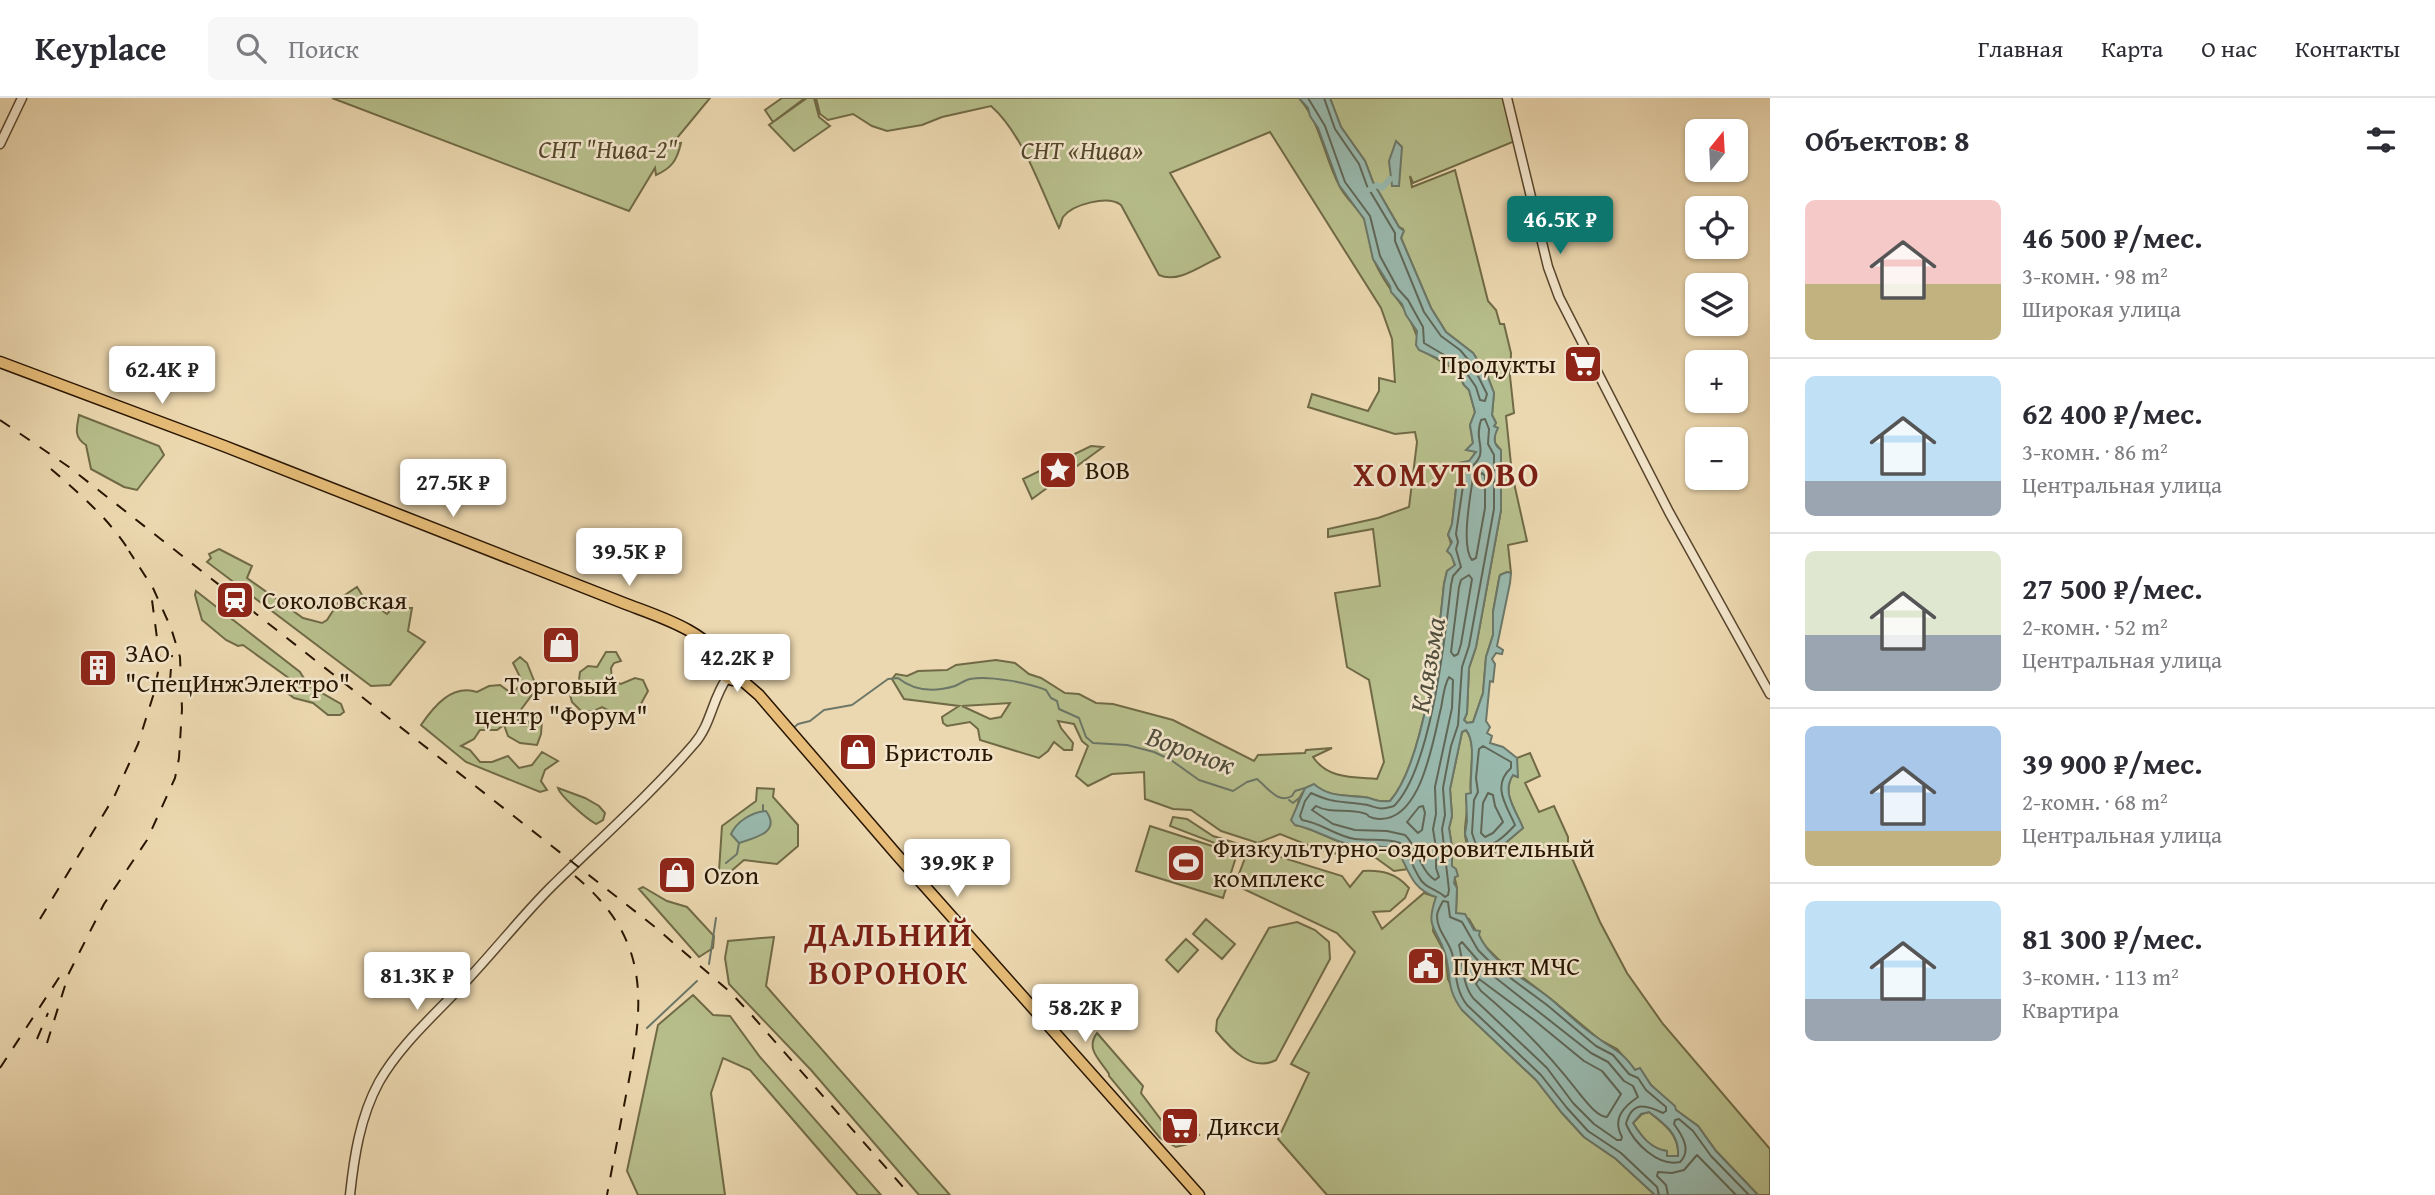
<!DOCTYPE html>
<html lang="ru">
<meta charset="utf-8">
<style>
:root{--surface:#fff;--page:#f7f7f7;--text:#2b2b33;--muted:#7c7c81;--line:#e1e1e2;--accent:#0f766e}
body{margin:0;font-family:"Gentium Book Plus",serif;background:var(--page);color:var(--text);height:100vh;display:flex;flex-direction:column;font-size:26px;white-space:nowrap}
*{box-sizing:border-box;margin:0}
p{font-size:23px;color:var(--muted)}
.icon{flex:none;width:38px;height:38px;fill:none;stroke:currentColor;stroke-width:2;stroke-linecap:round;stroke-linejoin:round}
.map{position:relative;flex:1;overflow:hidden}
.drawer{display:flex;flex-direction:column;background:var(--surface);width:665px}
.drawer>*{flex:none}
.needle{width:46px;rotate:18deg}
.fabs{position:absolute;left:1685px;top:21px;display:grid;gap:14px}
.fabs a{display:grid;place-items:center;width:63px;height:63px;border-radius:10px;background:var(--surface);box-shadow:0 2px 5px #0004;font-size:35px}
.price{position:absolute;translate:-50% -60px;padding:0 16px;border-radius:7px;background:#fff;color:#222;font-size:23px;line-height:46px;filter:drop-shadow(0 2px 4px #0008)}
.price::after{content:'';position:absolute;left:50%;top:42px;width:21px;height:16px;margin-left:-10px;background:inherit;clip-path:polygon(0 0,100% 0,50% 100%)}
.price.active{background:var(--accent);color:#fff}
ul{padding:0;list-style:none}
li{display:flex;align-items:center;gap:21px;height:175px;padding:0 35px}
li+li{border-top:2px solid var(--line)}
li span{display:grid;place-items:center;flex:none;width:196px;height:140px;border-radius:10px;color:#555}
li>.icon{margin-inline-start:auto}
span .icon{width:84px;height:84px;fill:#fffc;stroke-width:1}
li b{font-size:30px}
h2{display:flex;justify-content:space-between;align-items:center;height:84px;padding:0 35px;font-size:30px}
header{display:flex;align-items:center;gap:42px;box-sizing:border-box;height:98px;padding:0 35px;background:var(--surface);border-bottom:2px solid var(--line)}
header strong{font-size:33px}
nav{display:flex;gap:38px;margin-inline-start:auto;font-size:24px}
.search{width:490px;height:63px;background:var(--page);display:flex;align-items:center;gap:18px;box-sizing:border-box;padding:0 24px;border-radius:10px;color:var(--muted);font-size:26px}
main{display:flex;flex:1;min-height:0}
.map>svg:first-child{display:block}
</style>
<header>
<strong>Keyplace</strong>
<div class="search"><svg class="icon" aria-label="search" viewBox="0 0 24 24"><circle cx="10" cy="10" r="6"/><path d="M15 15l6 6"/></svg>Поиск</div>
<nav><a>Главная</a><a>Карта</a><a>О нас</a><a>Контакты</a></nav>
</header>
<main>
<div class="map">
<svg width="1770" height="1097" viewBox="0 0 1770 1097">
<rect width="100%" height="100%" fill="#ecd8b0"/>
<filter id="stains"><feTurbulence type="fractalNoise" baseFrequency=".00286" numOctaves="4"/><feColorMatrix values="0 0 0 0 .2 0 0 0 0 .09 0 0 0 0 .02 0 0 0 .5 -.17"/></filter>
<radialGradient id="worn" r=".72"><stop offset=".6" stop-color="#630" stop-opacity="0"/><stop offset="1" stop-color="#630" stop-opacity=".3"/></radialGradient>
<path fill="#b7bf8c" stroke="#706a46" stroke-width="2" fill-rule="evenodd" d="M 332,0 L 710,0 L 672,46 L 681,45 C 677,62 672,70 656,77 L 655,70 L 629,113 Z
M 782,0 L 805,0 L 773,24 L 765,12 Z
M 807,0 L 814,0 L 819,19 L 830,28 L 794,53 L 769,27 Z
M 816,0 L 1299,0 C 1321,25 1324,59 1339,87 C 1345,100 1358,110 1365,122 C 1370,134 1369,147 1373,159 C 1378,175 1391,192 1400,205 C 1411,219 1416,237 1423,253 L 1456,272 L 1464,287 L 1469,292 L 1475,314 L 1470,327 L 1473,345 L 1467,352 L 1476,353 L 1470,363 L 1459,365 L 1452,426 L 1448,437 C 1453,446 1451,457 1455,468 L 1447,473 L 1444,486 C 1439,538 1424,665 1390,703 C 1374,705 1375,700 1363,699 C 1344,697 1329,699 1313,687 C 1296,693 1297,711 1295,727 C 1316,731 1331,743 1352,747 C 1367,750 1382,747 1397,751 L 1409,771 L 1394,773 L 1376,760 L 1349,759 L 1318,751 L 1280,736 L 1258,745 L 1221,733 L 1191,712 L 1173,711 L 1145,701 L 1144,674 L 1112,676 L 1088,688 L 1076,678 L 1088,648 L 1082,643 L 1074,626 L 1058,623 L 1061,630 L 1073,645 L 1072,652 L 1064,652 L 1054,644 L 1048,653 L 1039,660 L 980,642 L 978,631 L 970,624 L 947,628 L 943,625 L 942,619 L 959,608 L 904,601 L 892,581 L 896,576 L 907,578 L 918,573 L 947,572 L 956,567 L 996,562 L 1015,565 L 1029,576 L 1041,580 L 1065,595 L 1079,596 L 1096,605 L 1113,606 L 1173,622 L 1254,663 L 1258,657 L 1305,655 L 1306,652 L 1332,650 L 1313,659 C 1328,681 1352,679 1377,681 L 1384,664 L 1369,582 L 1347,569 L 1335,495 L 1380,488 L 1373,431 L 1328,439 L 1328,431 L 1378,420 L 1409,409 L 1417,344 L 1415,334 L 1395,336 L 1308,309 L 1312,296 L 1368,313 L 1379,293 L 1379,280 L 1395,284 L 1392,241 L 1381,210 L 1270,34 L 1170,75 L 1220,159 C 1202,167 1178,186 1159,177 L 1121,107 C 1108,97 1073,106 1063,119 C 1061,123 1061,127 1059,130 C 1041,92 1023,36 991,8 L 942,19 L 922,27 L 887,33 L 872,28 L 853,16 L 828,22 L 820,16 ZM 1010,605 L 1001,619 L 990,621 L 962,608 Z
M 1330,0 L 1503,0 L 1515,43 L 1413,85 L 1410,78 L 1412,89 L 1455,72 L 1488,203 L 1496,212 L 1500,226 L 1504,226 L 1511,255 L 1510,278 L 1514,315 L 1506,318 L 1512,376 L 1527,443 L 1508,447 L 1511,475 L 1507,474 L 1500,477 L 1499,481 L 1493,514 L 1493,537 L 1486,559 L 1483,595 L 1473,624 L 1467,625 L 1464,622 L 1467,615 L 1469,570 L 1476,549 L 1501,412 L 1501,352 L 1495,345 L 1494,328 L 1496,325 L 1492,317 L 1494,295 L 1487,277 L 1473,255 L 1446,234 L 1431,210 L 1401,140 L 1403,131 L 1399,129 L 1373,84 L 1365,63 L 1341,29 Z
M 79,317 L 159,348 L 164,357 L 137,392 L 124,389 L 91,371 L 86,347 C 73,339 77,329 79,317 Z
M 1091,348 L 1103,349 L 1032,401 L 1023,381 Z
M 219,451 L 252,468 L 247,480 L 303,520 L 322,525 L 327,522 L 342,499 L 357,489 L 364,500 L 387,516 L 393,510 L 412,510 L 408,533 L 425,544 L 390,587 L 371,588 L 207,464 L 211,460 L 209,456 Z
M 196,493 L 300,574 L 308,587 L 341,606 L 344,614 L 340,617 L 328,617 L 313,605 L 294,600 L 286,594 L 288,591 L 297,591 L 297,586 L 243,547 L 238,548 L 226,542 L 202,522 L 195,497 Z
M 606,554 L 616,554 L 621,563 L 614,565 L 611,570 L 612,583 L 621,586 L 635,580 L 643,582 L 648,593 L 631,624 L 602,609 L 594,613 L 582,614 L 572,604 L 569,593 L 579,582 L 580,574 L 588,568 L 597,569 Z
M 520,559 L 527,565 L 537,590 L 517,617 L 520,628 L 526,628 L 534,617 L 542,622 L 541,636 L 537,647 L 520,645 L 508,638 L 504,627 L 497,632 L 480,632 L 474,641 L 461,648 L 470,652 L 480,664 L 492,664 L 508,658 L 519,670 L 532,667 L 542,654 L 558,663 L 545,672 L 541,683 L 547,692 L 540,694 L 466,664 L 421,627 C 434,608 452,586 477,594 L 489,588 L 500,587 L 511,595 L 520,588 L 520,579 L 513,565 Z
M 1466,632 C 1478,646 1468,677 1471,696 L 1466,701 C 1469,713 1464,725 1465,737 C 1466,744 1468,747 1467,755 L 1484,757 L 1496,753 L 1523,730 C 1516,712 1501,695 1513,677 L 1517,679 L 1517,660 L 1530,655 L 1540,678 L 1525,685 L 1539,714 L 1554,708 L 1568,739 L 1568,751 L 1600,824 L 1627,875 L 1663,926 L 1770,1051 L 1770,1097 L 1758,1097 L 1716,1053 L 1698,1028 L 1676,1012 L 1651,987 L 1640,971 L 1635,972 L 1617,951 L 1600,942 L 1551,901 L 1498,861 L 1484,847 L 1469,821 L 1456,816 L 1457,790 L 1452,768 L 1452,749 L 1449,730 L 1452,718 L 1450,691 L 1462,634 Z
M 558,690 L 585,700 L 599,708 L 605,715 L 603,722 L 596,726 C 587,721 561,699 558,690 Z
M 757,690 L 774,691 L 773,699 L 798,727 L 798,748 L 777,766 L 744,762 L 730,774 L 719,773 L 722,728 L 756,703 Z
M 1173,719 L 1187,721 L 1213,738 L 1342,778 L 1350,789 L 1363,773 C 1382,772 1396,775 1409,790 L 1405,800 L 1390,813 L 1373,814 L 1382,831 L 1424,795 L 1436,799 L 1433,833 L 1445,855 L 1448,881 L 1462,912 L 1536,982 L 1562,1015 L 1584,1039 L 1616,1061 L 1655,1097 L 1327,1097 L 1278,1041 L 1309,975 L 1291,966 L 1355,854 L 1337,835 L 1235,787 L 1246,757 L 1170,728 Z
M 1150,728 L 1237,756 L 1223,800 L 1136,773 Z
M 643,789 L 667,803 L 687,809 L 714,838 L 713,850 L 699,859 L 639,791 Z
M 1206,821 L 1235,846 L 1222,861 L 1193,836 Z
M 1297,824 L 1315,832 L 1329,844 L 1330,861 L 1276,962 C 1252,975 1230,950 1216,933 L 1217,922 L 1269,830 Z
M 774,839 L 766,888 L 950,1097 L 919,1097 L 811,972 L 729,886 L 725,860 L 728,843 Z
M 1186,841 L 1198,852 L 1178,874 L 1166,862 Z
M 693,897 L 713,917 L 730,918 L 760,959 L 881,1097 L 858,1097 L 750,972 L 723,960 L 711,995 L 725,1097 L 638,1097 L 627,1073 L 658,927 Z
M 1097,935 L 1143,988 L 1141,995 L 1165,1027 L 1184,1040 L 1194,1032 L 1199,1037 L 1188,1046 L 1176,1049 L 1160,1040 L 1109,978 L 1109,976 C 1100,962 1085,951 1097,935 Z
M 1649,1014 C 1664,1026 1680,1037 1678,1058 L 1667,1058 L 1667,1053 C 1650,1051 1642,1039 1633,1025 L 1642,1016 Z"/>
<path fill="#99b9ae" stroke="#6c7768" stroke-width="2" fill-rule="evenodd" d="M 1299,0 L 1330,0 L 1341,29 L 1365,63 L 1373,84 L 1399,129 L 1404,133 L 1401,140 L 1431,210 L 1446,234 L 1473,255 L 1487,277 L 1494,295 L 1492,317 L 1496,325 L 1494,328 L 1498,330 C 1494,338 1492,346 1501,352 L 1501,412 L 1476,549 L 1469,570 L 1467,615 L 1464,622 L 1467,625 L 1473,624 L 1483,595 L 1486,559 L 1493,537 L 1493,514 L 1499,481 L 1500,477 L 1507,474 L 1511,475 L 1510,485 L 1497,548 L 1503,552 L 1502,556 L 1496,555 L 1492,561 L 1495,566 L 1493,584 L 1490,583 L 1486,623 L 1490,629 L 1487,635 L 1492,638 L 1490,645 L 1503,649 L 1517,660 L 1518,679 L 1513,677 C 1501,695 1516,712 1523,730 L 1496,753 L 1484,757 L 1467,755 L 1468,745 L 1465,736 L 1467,723 L 1466,696 L 1471,695 C 1469,677 1477,645 1466,632 L 1462,634 L 1450,691 L 1452,718 L 1449,730 L 1452,749 L 1452,768 L 1456,771 L 1458,778 L 1455,779 L 1454,785 L 1457,790 L 1456,815 L 1465,816 L 1474,832 L 1480,833 L 1479,837 C 1492,866 1528,882 1552,902 C 1567,915 1581,929 1598,940 C 1615,953 1621,952 1635,972 L 1640,970 L 1651,987 L 1675,1008 L 1676,1012 L 1698,1028 L 1716,1053 L 1758,1097 L 1655,1097 L 1616,1061 L 1584,1039 L 1562,1015 L 1536,982 L 1462,912 C 1445,889 1452,879 1445,855 C 1436,828 1425,831 1436,799 C 1411,791 1409,772 1397,751 C 1382,747 1367,750 1352,747 C 1331,743 1316,731 1295,727 L 1291,722 L 1305,690 L 1314,686 C 1329,699 1344,697 1363,699 C 1375,700 1376,705 1390,703 C 1424,665 1439,538 1444,486 L 1447,473 L 1455,467 L 1451,457 L 1447,453 L 1452,444 L 1448,437 L 1452,426 L 1459,365 L 1469,363 L 1476,354 L 1466,352 L 1473,345 L 1470,327 L 1475,314 L 1469,292 L 1464,287 L 1457,272 L 1450,266 L 1419,252 L 1416,247 L 1417,233 L 1406,217 L 1402,206 L 1391,194 L 1390,188 L 1373,161 L 1364,121 L 1339,87 L 1318,30 L 1310,18 L 1308,10 ZM 1649,1014 C 1664,1025 1680,1037 1678,1058 L 1667,1058 L 1667,1053 C 1651,1051 1641,1038 1633,1025 L 1641,1016 Z
M 1396,43 L 1402,49 L 1399,88 L 1392,88 L 1389,63 Z
M 766,713 C 782,735 753,740 739,745 L 731,736 C 737,723 752,714 766,713 Z"/>
<g fill="none" stroke-linecap="round" stroke-linejoin="round">
<path stroke="#606757" stroke-width="2" d="M 1308,0 L 1325,28 L 1345,84 L 1370,118 L 1380,158 L 1398,191 L 1408,202 L 1423,229 L 1424,245 L 1461,267 L 1476,289 L 1480,302 L 1485,303 L 1487,296 L 1472,266 L 1460,252 L 1441,238 L 1424,214 L 1395,143 L 1395,135 L 1367,88 L 1359,66 L 1335,31 L 1324,0
M 1485,321 L 1489,331 L 1488,346 L 1494,357 L 1494,411 L 1469,548 L 1462,569 L 1458,627 L 1451,648 L 1443,690 L 1445,717 L 1442,731 L 1449,792 L 1448,797 L 1445,799 C 1437,791 1424,790 1419,779 C 1412,768 1409,755 1400,745 C 1385,740 1370,743 1355,741 C 1335,738 1322,725 1302,722 L 1300,718 L 1305,703 L 1311,695 C 1333,705 1338,703 1361,706 C 1376,707 1375,714 1394,708 C 1431,671 1445,540 1451,487 L 1453,478 L 1461,469 L 1456,451 L 1458,444 L 1456,436 L 1465,374 C 1494,354 1472,347 1481,322 Z
M 1482,375 L 1485,378 L 1485,410 L 1476,460 L 1472,462 C 1461,449 1470,399 1473,380 Z
M 1469,477 L 1472,481 L 1461,546 L 1458,556 L 1454,558 L 1451,554 L 1459,489 L 1461,482 Z
M 1449,579 L 1453,582 L 1452,610 L 1435,689 L 1436,716 L 1433,731 L 1436,750 L 1436,770 L 1439,779 L 1435,782 C 1420,773 1418,749 1405,737 L 1387,733 L 1355,732 L 1333,726 L 1312,712 L 1316,708 C 1330,716 1349,710 1363,715 C 1373,718 1363,717 1373,720 C 1421,731 1433,641 1441,610 C 1443,600 1444,587 1449,579 Z
M 1483,648 L 1511,664 L 1511,670 C 1491,688 1507,708 1515,727 C 1505,738 1491,752 1476,747 L 1472,735 L 1474,702 L 1478,694 L 1476,680 L 1479,651 Z
M 1488,695 L 1493,697 L 1495,708 L 1503,724 L 1493,735 L 1485,739 L 1481,735 L 1483,705 Z
M 1423,708 L 1425,715 L 1422,732 L 1418,735 L 1407,724 L 1419,709 Z
M 1462,844 L 1487,873 L 1591,955 L 1608,964 L 1624,983 L 1633,988 L 1638,999 C 1623,1009 1612,1021 1622,1039 L 1621,1042 L 1617,1042 L 1594,1026 L 1573,1005 L 1547,970 L 1473,900 C 1461,884 1464,866 1459,847 Z
M 1479,881 L 1534,922 L 1584,963 L 1602,973 L 1621,996 L 1607,1019 C 1597,1019 1586,1003 1579,995 C 1551,959 1517,923 1481,893 L 1476,886 Z
M 1659,1097 L 1657,1089 L 1621,1055 L 1588,1033 L 1567,1010 L 1541,977 L 1467,907 C 1454,890 1457,874 1452,855 C 1448,842 1437,832 1437,818 C 1437,813 1441,807 1443,803 L 1448,804 L 1450,819 L 1462,824 L 1478,852 L 1493,867 L 1547,907 L 1596,948 L 1613,957 L 1629,976 L 1638,980 L 1646,992 L 1666,1009 L 1666,1013 L 1663,1015 C 1647,1007 1632,1002 1626,1026 C 1634,1045 1658,1069 1680,1064 C 1692,1052 1682,1037 1674,1026 L 1675,1022 L 1679,1021 L 1693,1033 L 1711,1058 L 1749,1097
M 1668,1097 L 1666,1087 L 1657,1078 L 1658,1074 L 1672,1075 L 1684,1072 L 1697,1057 L 1736,1097"/>
<path stroke="#6c7768" stroke-width="2" d="M 792,631 L 798,626 L 810,623 L 824,612 L 852,607 L 888,581 L 898,580 C 914,593 935,594 955,588 C 960,586 965,582 970,581 C 989,577 1028,585 1046,592 L 1051,600 L 1057,603 L 1059,611 L 1079,620 L 1086,639 L 1093,645 L 1127,647 L 1154,654 L 1171,662 L 1199,682 L 1233,693 L 1247,684 L 1257,681 C 1268,690 1278,706 1292,698 L 1295,693 L 1305,690
M 1289,702 L 1293,705 L 1299,700
M 763,713 L 763,707
M 726,765 L 737,756 L 739,745
M 709,866 L 716,820
M 647,930 L 697,883"/>
<path stroke="#99b9ae" stroke-width="6" d="M 1370,91 L 1377,87 L 1382,90 L 1390,81"/>
<defs>
<path id="minor" d="M 1507,0 L 1548,169 L 1559,199 L 1669,414 L 1770,596
M 0,46 L 22,0
M 350,1097 C 354,1059 360,1019 379,984 C 401,945 439,913 469,880 C 497,850 522,818 551,789 C 599,742 650,697 694,646 C 711,627 712,601 727,580"/>
<path id="major" d="M 0,264 L 224,348 L 626,506 C 663,520 707,533 728,569 L 736,571 L 737,578 L 759,597 L 897,757 L 1199,1097
M 728,569 L 724,574 L 727,580 L 733,582 L 737,578"/>
</defs>
<use href="#minor" stroke="#59462c" stroke-width="11"/>
<use href="#major" stroke="#281500" stroke-width="13"/>
<use href="#minor" stroke="#f3e6cc" stroke-width="8"/>
<use href="#major" stroke="#e6bc78" stroke-width="10"/>
<path stroke="#281500" stroke-width="2" stroke-dasharray="12 12" stroke-linecap="butt" d="M 0,322 L 69,369 L 655,829 L 729,893 L 749,914 L 910,1097
M 51,371 C 82,398 114,425 134,461
M 170,583 L 172,557
M 575,778 C 649,840 645,900 628,987 C 621,1023 614,1060 607,1097
M 40,821 L 114,699 L 138,646 L 154,595 L 160,563 L 152,502
M 37,941 L 48,915
M 47,945 L 69,875 L 104,806 L 147,742 L 175,680 L 179,660 L 182,611 L 180,559 L 171,530 L 153,490 L 129,453
M 0,970 L 64,872"/>
</g>
<defs>
<symbol id="supermarket-square" viewBox="-11 -11 22 22"><rect x="-9" y="-9" width="18" height="18" rx="4" fill="#8f2418" stroke="#f3e6cc"/><path d="M-6-5.5h2.5l.6 2H6L4.5 2H-2.5L-4.4-4H-6ZM-1.5 3.2a1.3 1.3 0 1 0 .1 0ZM3 3.2a1.3 1.3 0 1 0 .1 0Z" fill="#fff"/></symbol>
<symbol id="sight-square" viewBox="-11 -11 22 22"><rect x="-9" y="-9" width="18" height="18" rx="4" fill="#8f2418" stroke="#f3e6cc"/><path d="M0-6L1.8-2.2L6-1.7L2.9 1.2L3.7 5.4L0 3.3L-3.7 5.4L-2.9 1.2L-6-1.7L-1.8-2.2Z" fill="#fff"/></symbol>
<symbol id="station-square" viewBox="-11 -11 22 22"><rect x="-9" y="-9" width="18" height="18" rx="4" fill="#8f2418" stroke="#f3e6cc"/><path d="M-3-6H3Q5-6 5-4V2Q5 4 3 4L4.5 6H3L1.5 4h-3L-3 6H-4.5L-3 4Q-5 4-5 2V-4Q-5-6-3-6ZM-3.5-4v3h7v-3ZM-3.5 1v1.5H-2V1ZM2 1v1.5H3.5V1Z" fill="#fff"/></symbol>
<symbol id="shop-square" viewBox="-11 -11 22 22"><rect x="-9" y="-9" width="18" height="18" rx="4" fill="#8f2418" stroke="#f3e6cc"/><path d="M-5-2.5h2.3a2.7 3.5 0 0 1 5.4 0H5L5.5 6h-11ZM-1.5-2.5h3a1.5 2.3 0 0 0-3 0Z" fill="#fff"/></symbol>
<symbol id="building-square" viewBox="-11 -11 22 22"><rect x="-9" y="-9" width="18" height="18" rx="4" fill="#8f2418" stroke="#f3e6cc"/><path d="M-4-6H4V6H1V3H-1V6H-4ZM-2.5-4.3h1.7v1.8h-1.7ZM.8-4.3h1.7v1.8H.8ZM-2.5-1h1.7V.8h-1.7ZM.8-1h1.7V.8H.8Z" fill="#fff"/></symbol>
<symbol id="stadium-square" viewBox="-11 -11 22 22"><rect x="-9" y="-9" width="18" height="18" rx="4" fill="#8f2418" stroke="#f3e6cc"/><path d="M0-5a6.5 5 0 1 0 0 10a6.5 5 0 1 0 0-10ZM-3.5-1.8h7v3.6h-7Z" fill="#fff"/></symbol>
<symbol id="civic-square" viewBox="-11 -11 22 22"><rect x="-9" y="-9" width="18" height="18" rx="4" fill="#8f2418" stroke="#f3e6cc"/><path d="M-.6-6.5H3V-4.5H.6V-3L4-1V1h2V6H-6V1h2V-1L-.6-3ZM-1.2 2.5V6h2.4V2.5Z" fill="#fff"/></symbol>
</defs>
<g fill-rule="evenodd">
<use href="#supermarket-square" x="1561" y="244" width="44" height="44"/>
<use href="#sight-square" x="1036" y="350" width="44" height="44"/>
<use href="#station-square" x="213" y="480" width="44" height="44"/>
<use href="#shop-square" x="539" y="525" width="44" height="44"/>
<use href="#building-square" x="76" y="548" width="44" height="44"/>
<use href="#shop-square" x="836" y="632" width="44" height="44"/>
<use href="#stadium-square" x="1164" y="743" width="44" height="44"/>
<use href="#shop-square" x="655" y="755" width="44" height="44"/>
<use href="#civic-square" x="1404" y="846" width="44" height="44"/>
<use href="#supermarket-square" x="1158" y="1006" width="44" height="44"/>
</g>
<g text-anchor="middle" stroke-width="5" stroke-linejoin="round" paint-order="stroke">
<g font-size="26" font-style="italic" fill="#53482a" stroke="#f3e6cc">
<text x="608" y="60">СНТ "Нива-2"</text>
<text x="1082" y="61">СНТ «Нива»</text>
</g>
<g font-size="26" fill="#281500" stroke="#f3e6cc" text-anchor="start">
<text x="1556" y="275" text-anchor="end">Продукты</text>
<text x="1085" y="381">ВОВ</text>
<text x="262" y="511">Соколовская</text>
<text x="125" y="564">ЗАО<tspan x="125" dy="30">"СпецИнжЭлектро"</tspan></text>
<text x="561" y="596" text-anchor="middle">Торговый<tspan x="561" dy="30">центр "Форум"</tspan></text>
<text x="885" y="663">Бристоль</text>
<text x="1213" y="759">Физкультурно-оздоровительный<tspan x="1213" dy="30">комплекс</tspan></text>
<text x="704" y="786">Ozon</text>
<text x="1453" y="877">Пункт МЧС</text>
<text x="1207" y="1037">Дикси</text>
</g>
<g font-size="28" font-style="italic" fill="#504e3d" stroke="#f3e6cc">
<text transform="translate(1427 567) rotate(-80)" y="10">Клязьма</text>
<text transform="translate(1191 652) rotate(20)" y="10">Воронок</text>
</g>
<g font-size="33" font-weight="bold" letter-spacing="2" fill="#7a1f14" stroke="#f3e6cc">
<text x="1447" y="388">ХОМУТОВО</text>
<text x="889" y="848">ДАЛЬНИЙ<tspan x="889" dy="38">ВОРОНОК</tspan></text>
</g>
</g>
<rect width="100%" height="100%" filter="url(#stains)"/>
<rect width="100%" height="100%" fill="url(#worn)"/>
</svg>
<div class="fabs">
<a><svg class="needle" viewBox="-14 -14 28 28"><path d="M0-13l5 13h-10z" fill="#e53935"/><path d="M0 13l5-13h-10z" fill="#7c7c81"/></svg></a>
<a><svg class="icon" aria-label="locate" viewBox="0 0 24 24"><circle cx="12" cy="12" r="6"/><path d="M12 2v4M12 18v4M2 12h4M18 12h4"/></svg></a>
<a><svg class="icon" aria-label="layers" viewBox="0 0 24 24"><path d="M12 4l9 5-9 5-9-5zM3 14l9 5 9-5"/></svg></a>
<a>+</a>
<a>−</a>
</div>
<b class="price active" style="left:1560px;top:158px">46.5K ₽</b>
<b class="price" style="left:162px;top:308px">62.4K ₽</b>
<b class="price" style="left:453px;top:421px">27.5K ₽</b>
<b class="price" style="left:629px;top:490px">39.5K ₽</b>
<b class="price" style="left:737px;top:596px">42.2K ₽</b>
<b class="price" style="left:957px;top:801px">39.9K ₽</b>
<b class="price" style="left:417px;top:914px">81.3K ₽</b>
<b class="price" style="left:1085px;top:946px">58.2K ₽</b>
</div>
<section class="drawer">
<h2>Объектов: 8<svg class="icon" aria-label="filters" viewBox="0 0 24 24"><path d="M4 7h16M4 17h16"/><circle cx="9" cy="7" r="2"/><circle cx="15" cy="17" r="2"/></svg></h2>
<ul>
<li><span style="background:linear-gradient(#f6c9c9 60%,#c2b280 0)"><svg class="icon" aria-label="home" viewBox="0 0 24 24"><path d="M3 11l9-7 9 7M6 9v11h12V9"/></svg></span><div><b>46 500 ₽/мес.</b><p>3-комн. · 98 m²</p><p>Широкая улица</p></div></li>
<li><span style="background:linear-gradient(#bfe0f5 75%,#9aa5b1 0)"><svg class="icon" aria-label="home" viewBox="0 0 24 24"><path d="M3 11l9-7 9 7M6 9v11h12V9"/></svg></span><div><b>62 400 ₽/мес.</b><p>3-комн. · 86 m²</p><p>Центральная улица</p></div></li>
<li><span style="background:linear-gradient(#dfe7d0 60%,#9aa5b1 0)"><svg class="icon" aria-label="home" viewBox="0 0 24 24"><path d="M3 11l9-7 9 7M6 9v11h12V9"/></svg></span><div><b>27 500 ₽/мес.</b><p>2-комн. · 52 m²</p><p>Центральная улица</p></div></li>
<li><span style="background:linear-gradient(#a9c7e8 75%,#c2b280 0)"><svg class="icon" aria-label="home" viewBox="0 0 24 24"><path d="M3 11l9-7 9 7M6 9v11h12V9"/></svg></span><div><b>39 900 ₽/мес.</b><p>2-комн. · 68 m²</p><p>Центральная улица</p></div></li>
<li><span style="background:linear-gradient(#bfe0f5 70%,#9aa5b1 0)"><svg class="icon" aria-label="home" viewBox="0 0 24 24"><path d="M3 11l9-7 9 7M6 9v11h12V9"/></svg></span><div><b>81 300 ₽/мес.</b><p>3-комн. · 113 m²</p><p>Квартира</p></div></li>
</ul>
</section>
</main>
